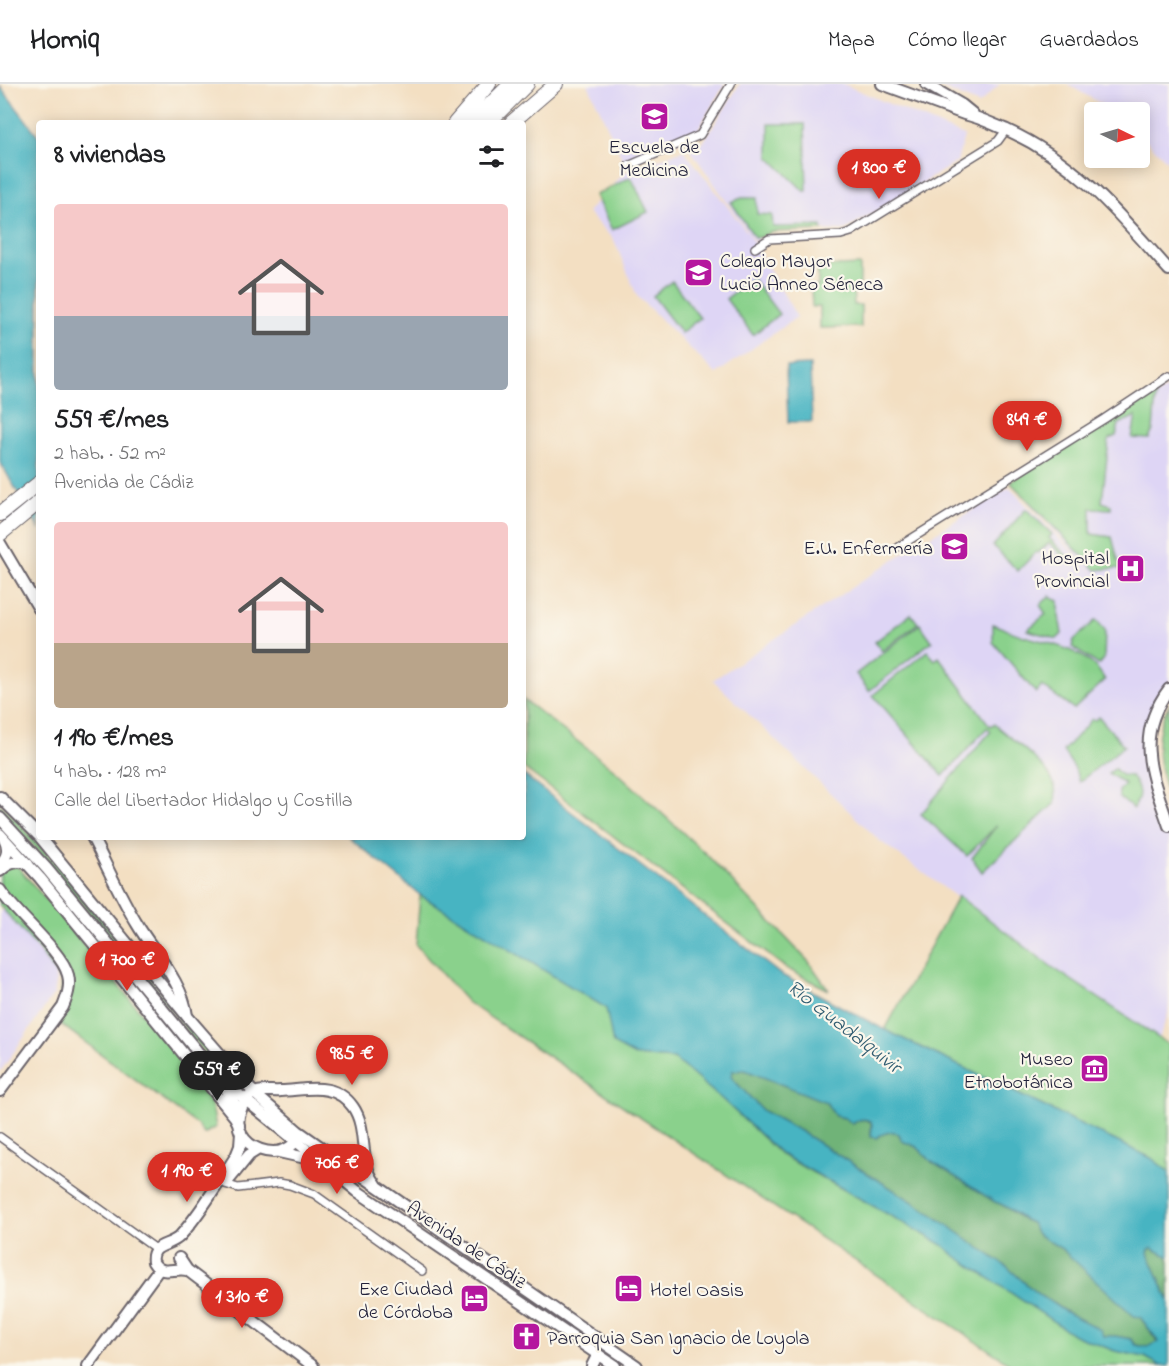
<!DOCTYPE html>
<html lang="es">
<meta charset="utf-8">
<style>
:root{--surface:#fff;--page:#f2f2f2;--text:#202124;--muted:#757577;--line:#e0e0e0;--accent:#d93025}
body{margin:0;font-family:"Indie Flower",sans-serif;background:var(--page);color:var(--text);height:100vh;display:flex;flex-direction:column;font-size:22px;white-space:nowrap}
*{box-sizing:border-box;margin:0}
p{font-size:20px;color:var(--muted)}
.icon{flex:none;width:33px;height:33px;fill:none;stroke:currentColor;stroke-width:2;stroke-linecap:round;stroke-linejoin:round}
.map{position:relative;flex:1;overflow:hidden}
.panel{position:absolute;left:36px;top:36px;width:490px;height:720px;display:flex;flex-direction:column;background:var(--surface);border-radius:6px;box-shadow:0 3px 15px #0003}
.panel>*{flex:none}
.needle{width:39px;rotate:95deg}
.fabs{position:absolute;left:1084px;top:18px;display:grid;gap:12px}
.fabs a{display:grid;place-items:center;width:66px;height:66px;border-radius:6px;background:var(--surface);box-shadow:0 3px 15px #0003;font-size:30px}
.price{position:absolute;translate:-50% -51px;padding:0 14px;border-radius:21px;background:var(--accent);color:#fff;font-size:20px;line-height:39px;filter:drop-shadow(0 2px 3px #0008)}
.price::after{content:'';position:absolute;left:50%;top:36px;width:18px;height:14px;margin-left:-9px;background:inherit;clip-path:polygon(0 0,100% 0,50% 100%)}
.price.on{background:#222;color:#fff}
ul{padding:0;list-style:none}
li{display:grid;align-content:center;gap:12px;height:318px;padding:0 18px}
li span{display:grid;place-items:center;height:186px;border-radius:6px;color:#555}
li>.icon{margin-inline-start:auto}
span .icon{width:108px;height:108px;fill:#fffc;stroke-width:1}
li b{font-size:26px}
h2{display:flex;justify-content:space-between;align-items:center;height:72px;padding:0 18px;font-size:26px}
header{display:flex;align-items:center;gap:36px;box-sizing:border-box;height:84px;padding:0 30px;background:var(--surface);border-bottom:2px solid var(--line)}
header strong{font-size:28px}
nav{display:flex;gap:33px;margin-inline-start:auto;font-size:21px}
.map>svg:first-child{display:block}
</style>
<header>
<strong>Homiq</strong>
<nav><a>Mapa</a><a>Cómo llegar</a><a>Guardados</a></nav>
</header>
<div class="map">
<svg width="1169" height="1282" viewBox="0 0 1169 1282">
<rect width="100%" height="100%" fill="#fbf7ec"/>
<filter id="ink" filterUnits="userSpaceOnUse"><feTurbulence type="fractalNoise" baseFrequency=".0167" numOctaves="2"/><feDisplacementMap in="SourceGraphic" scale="12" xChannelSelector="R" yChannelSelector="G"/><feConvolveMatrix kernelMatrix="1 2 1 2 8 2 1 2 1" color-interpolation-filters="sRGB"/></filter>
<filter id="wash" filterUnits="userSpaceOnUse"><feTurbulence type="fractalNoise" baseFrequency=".008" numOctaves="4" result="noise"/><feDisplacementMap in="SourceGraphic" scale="24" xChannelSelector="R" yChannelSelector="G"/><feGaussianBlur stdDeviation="1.35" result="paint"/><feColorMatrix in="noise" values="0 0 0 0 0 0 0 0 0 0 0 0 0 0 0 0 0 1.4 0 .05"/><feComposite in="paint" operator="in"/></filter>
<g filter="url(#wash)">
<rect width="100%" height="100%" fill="#f3dfc2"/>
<path fill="#ded5f5" d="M 588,0 L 725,0 L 696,49 L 625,81 Z
M 740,0 L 843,0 L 964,52 L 957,78 L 845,146 L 768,148 L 755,158 L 689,64 L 704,57 Z
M 937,0 L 1000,0 L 979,20 L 944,5 Z
M 1067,0 L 1169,0 L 1169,79 L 1140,50 L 1140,28 L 1115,28 Z
M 684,66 L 748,149 L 797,233 L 716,290 L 637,212 L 614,156 L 587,128 L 625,88 Z
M 1169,303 L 1169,600 L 1156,616 L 1147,688 L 1169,750 L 1169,918 L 1168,930 L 1159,955 L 1052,883 L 880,757 L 713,596 L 896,474 L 1009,403 L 1101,497 L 1013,402 Z
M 4,823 L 55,889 L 56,900 L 54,910 L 0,988 L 0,828 Z"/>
<path fill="#8ad18c" stroke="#567a64" stroke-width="1.5" d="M 769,40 L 805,40 L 807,107 L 804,107 L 769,73 Z
M 631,93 L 648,128 L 612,146 L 595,111 Z
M 742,114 L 757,114 L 757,130 L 772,131 L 773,143 L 822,142 L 822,146 L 771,148 L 761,153 L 755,154 L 731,118 Z
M 860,181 L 860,201 L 853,202 L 854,221 L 861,221 L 861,243 L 820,244 L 820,223 L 812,223 L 811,203 L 818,202 L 818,183 Z
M 752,194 L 779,230 L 753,251 L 726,215 Z
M 672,197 L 700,234 L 681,249 L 653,212 Z
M 1156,309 L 1153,346 L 1149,355 L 1132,354 L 1136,332 L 1119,340 L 1116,352 L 1109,355 L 1102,418 L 1111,421 L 1111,425 L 1091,424 L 1091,450 L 1112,453 L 1119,480 L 1134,490 L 1131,494 L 1118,484 L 1096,486 L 1010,398 Z
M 1026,425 L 1052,450 L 1049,454 L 1068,473 L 1064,477 L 1059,472 L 1061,470 L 1049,459 L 1038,469 L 1036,468 L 1018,487 L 993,462 Z
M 1050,512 L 1059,517 L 1059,532 L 1062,550 L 1057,555 L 1027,546 L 1046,530 L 1040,521 Z
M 911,530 L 918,539 L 882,567 L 875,558 Z
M 1096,536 L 1105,546 L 1104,575 L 1099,581 L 1072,563 L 1074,556 Z
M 920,540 L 932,557 L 869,607 L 856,590 Z
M 993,540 C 1003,544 1014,549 1024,552 C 1053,560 1090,567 1105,596 L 1074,625 L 1042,602 L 1036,609 L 993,558 Z
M 927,567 L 935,576 L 939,573 L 990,642 L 994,640 C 1010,654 1044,678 1052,696 C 1056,703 1056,711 1055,719 L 982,788 L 972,774 L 997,741 L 967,772 L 921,730 L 991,647 L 987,644 L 943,692 L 873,611 Z
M 524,616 L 616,687 L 706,770 L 809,878 L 829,906 L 786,884 L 524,684 Z
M 1169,621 L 1169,715 C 1158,683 1151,652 1169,621 Z
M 1099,633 L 1124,662 L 1079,698 L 1075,685 L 1063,667 L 1092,635 L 1095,636 Z
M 1115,685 L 1121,691 L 1131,692 C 1140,705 1142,711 1133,725 L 1119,713 L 1119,706 L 1125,700 L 1108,689 Z
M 0,720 C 65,784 119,858 177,928 C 197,953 219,976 240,1000 L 238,1002 L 211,976 L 41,770 L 0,726 Z
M 14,778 L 167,959 L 211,1017 L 216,1043 L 204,1050 L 197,1041 L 51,933 L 61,918 L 62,898 L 40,867 L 0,822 L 0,789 Z
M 420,811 L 607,924 L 635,972 L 674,975 L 723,1016 L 781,1071 L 943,1161 L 953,1170 L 1074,1251 L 1115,1267 L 1145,1273 L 1161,1282 L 1013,1282 L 467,918 L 416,861 Z
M 958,812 L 1052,883 L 1169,961 L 1169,1088 L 1151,1074 L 885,946 Z"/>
<path fill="#6fb378" stroke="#486a5a" stroke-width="1.5" d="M 745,986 L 826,1018 L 835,1032 L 845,1034 L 853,1040 C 859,1035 864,1034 871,1038 L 871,1053 L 876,1054 C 883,1049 891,1046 899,1050 L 902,1057 L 917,1063 L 932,1078 L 995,1118 C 1010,1122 1015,1134 1031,1139 L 1037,1150 L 1062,1165 L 1140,1233 L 1159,1259 L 1148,1263 L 1136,1261 L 1131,1255 L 1115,1252 L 1103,1252 L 1034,1207 L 1007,1183 L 929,1128 L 795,1044 L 763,1027 L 731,993 L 732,987 Z
M 1152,1164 L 1169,1173 L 1169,1217 L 1148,1169 L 1149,1165 Z"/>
<path fill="#46b4c2" stroke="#346b7e" stroke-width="1.5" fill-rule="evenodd" d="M 0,2 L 39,53 L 39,445 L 0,378 Z
M 810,281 L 812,338 L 788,338 L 786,282 Z
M 524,691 L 780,890 L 885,946 L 1151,1074 L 1169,1088 L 1169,1173 L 1152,1164 L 1149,1165 L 1148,1169 L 1169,1217 L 1169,1282 L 1161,1282 L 1145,1273 L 1115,1267 L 1074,1251 L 953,1170 L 943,1161 L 781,1070 L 723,1016 L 674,975 L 635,972 L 613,960 L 606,924 L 420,811 L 349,753 L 524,753 ZM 745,986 L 826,1018 L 835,1032 L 845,1034 L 853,1040 C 858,1035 864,1034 871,1037 L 872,1042 L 871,1053 L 876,1054 C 883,1049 891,1046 899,1050 L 902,1057 L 917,1063 L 932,1078 L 995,1118 C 1011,1122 1014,1133 1031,1139 L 1037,1150 L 1062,1165 L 1134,1232 L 1140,1233 L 1159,1258 L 1147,1263 L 1136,1261 L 1131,1255 L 1115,1252 L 1103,1252 L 1101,1246 L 1064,1227 L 1034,1207 L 1007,1183 L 929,1128 L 795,1044 L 763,1027 L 731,993 L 732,987 Z"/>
</g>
<g filter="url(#ink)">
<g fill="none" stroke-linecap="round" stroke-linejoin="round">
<defs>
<path id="street" d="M 628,82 L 700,51 L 731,0
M 755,164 L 769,155 L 841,151 L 851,148 L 998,57 L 1006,46
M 898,463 L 1104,335 L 1169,292
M 0,1053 L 156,1165
M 225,1100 L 238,1104 L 279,1099 L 290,1101 L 314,1110 L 422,1187"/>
<path id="secondary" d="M 882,0 L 964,30 C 979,33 992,40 1007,46 C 1077,78 1119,130 1169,186
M 926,0 L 962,21 L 973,30
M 0,459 L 39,525
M 1169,605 C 1133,653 1152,692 1169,742
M 0,750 L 40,794 L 235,1033 L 239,1041
M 92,753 C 107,782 120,812 137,840 C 154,869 183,898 187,932
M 0,780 C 8,772 9,765 4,755
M 0,787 C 8,779 17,775 28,780
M 0,806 C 15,829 62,867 68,891 C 71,902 67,913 63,923 L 0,1007
M 222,998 L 240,1029
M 298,1049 C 292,1085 222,1066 242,1023 C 244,1018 248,1012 254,1009 C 262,1005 272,1008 281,1007 C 307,1006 335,997 353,1023 C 369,1046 357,1077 376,1100
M 279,1068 L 319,1077
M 228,1097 L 249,1071 L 257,1066
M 179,1174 L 187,1186 L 313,1282
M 187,1186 C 173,1183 162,1193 153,1178 C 150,1159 170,1163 180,1152 C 200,1130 219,1098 236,1072 L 240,1062 L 241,1048
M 88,1282 L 159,1185
M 592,1282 L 598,1270"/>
<path id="primary" d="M 0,713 L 39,752
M 0,734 L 47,785 L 220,995 L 357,1107 L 615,1282
M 40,753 L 187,932 L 240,993 L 254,1009 L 298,1047 L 345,1080 L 637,1282"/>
<path id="highway" d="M 455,39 L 489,0
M 471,39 L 511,0
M 488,39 L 527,0
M 511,39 L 556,0
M 0,430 L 39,399
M 0,450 L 39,418"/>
</defs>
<use href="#street" stroke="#6b646a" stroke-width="10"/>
<use href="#secondary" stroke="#6b646a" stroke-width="14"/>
<use href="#primary" stroke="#6b646a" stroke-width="14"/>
<use href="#highway" stroke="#6b646a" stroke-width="16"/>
<use href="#street" stroke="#fff" stroke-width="7"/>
<use href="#secondary" stroke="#fff" stroke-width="10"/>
<use href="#primary" stroke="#fff" stroke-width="10"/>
<use href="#highway" stroke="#fff" stroke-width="14"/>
</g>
</g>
<defs>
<symbol id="university-square" viewBox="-11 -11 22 22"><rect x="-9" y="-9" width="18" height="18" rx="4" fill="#b5179e" stroke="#fbf7ec"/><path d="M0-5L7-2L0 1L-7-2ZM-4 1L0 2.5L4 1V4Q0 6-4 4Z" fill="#fff"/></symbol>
<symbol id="hospital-square" viewBox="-11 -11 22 22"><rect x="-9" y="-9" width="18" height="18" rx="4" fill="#b5179e" stroke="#fbf7ec"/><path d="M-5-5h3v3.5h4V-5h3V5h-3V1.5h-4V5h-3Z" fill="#fff"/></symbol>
<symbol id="museum-square" viewBox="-11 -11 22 22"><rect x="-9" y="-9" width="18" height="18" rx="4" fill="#b5179e" stroke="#fbf7ec"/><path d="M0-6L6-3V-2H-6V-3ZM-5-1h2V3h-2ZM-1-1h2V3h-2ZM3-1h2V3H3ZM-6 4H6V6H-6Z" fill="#fff"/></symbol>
<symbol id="hotel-square" viewBox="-11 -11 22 22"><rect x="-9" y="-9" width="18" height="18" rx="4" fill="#b5179e" stroke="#fbf7ec"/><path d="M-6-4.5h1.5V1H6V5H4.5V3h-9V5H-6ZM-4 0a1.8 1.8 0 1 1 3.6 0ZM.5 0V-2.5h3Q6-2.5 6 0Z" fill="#fff"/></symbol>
<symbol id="church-square" viewBox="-11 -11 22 22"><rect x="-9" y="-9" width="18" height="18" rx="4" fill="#b5179e" stroke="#fbf7ec"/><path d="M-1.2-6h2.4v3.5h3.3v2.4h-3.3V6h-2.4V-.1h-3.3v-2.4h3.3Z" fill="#fff"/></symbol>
</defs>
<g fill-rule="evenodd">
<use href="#university-square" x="638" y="16" width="33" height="33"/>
<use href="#university-square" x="682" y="172" width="33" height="33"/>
<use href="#university-square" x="938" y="446" width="33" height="33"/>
<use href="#hospital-square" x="1114" y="468" width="33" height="33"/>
<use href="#museum-square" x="1078" y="968" width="33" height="33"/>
<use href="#hotel-square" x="612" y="1188" width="33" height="33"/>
<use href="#hotel-square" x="458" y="1198" width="33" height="33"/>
<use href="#church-square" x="510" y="1236" width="33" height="33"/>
</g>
<g text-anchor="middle" stroke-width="4.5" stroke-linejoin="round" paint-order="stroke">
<g font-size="20" fill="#22223b" stroke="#fbf7ec" text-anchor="end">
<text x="654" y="69" text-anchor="middle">Escuela de<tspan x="654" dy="23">Medicina</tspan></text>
<text x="720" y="183" text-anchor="start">Colegio Mayor<tspan x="720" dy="23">Lucio Anneo Séneca</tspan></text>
<text x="933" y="470">E.U. Enfermería</text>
<text x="1109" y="480">Hospital<tspan x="1109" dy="23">Provincial</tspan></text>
<text x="1073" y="981">Museo<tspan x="1073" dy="23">Etnobotánica</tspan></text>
<text x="453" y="1211">Exe Ciudad<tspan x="453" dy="23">de Córdoba</tspan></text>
<text x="650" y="1212" text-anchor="start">Hotel Oasis</text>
<text x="547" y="1260" text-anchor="start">Parroquia San Ignacio de Loyola</text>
</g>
<g font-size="20" fill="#22223b" stroke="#fbf7ec">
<text transform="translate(467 1160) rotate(34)" y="7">Avenida de Cádiz</text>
</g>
<g font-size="21" font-style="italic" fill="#305c71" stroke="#fbf7ec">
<text transform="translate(845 942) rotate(38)" y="7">Río Guadalquivir</text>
</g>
</g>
</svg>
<div class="fabs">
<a><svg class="needle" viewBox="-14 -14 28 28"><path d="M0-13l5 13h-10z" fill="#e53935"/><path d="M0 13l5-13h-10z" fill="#757577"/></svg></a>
</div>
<b class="price" style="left:879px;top:116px">1 800 €</b>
<b class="price" style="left:1027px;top:368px">849 €</b>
<b class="price" style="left:127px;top:908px">1 700 €</b>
<b class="price" style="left:352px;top:1002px">985 €</b>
<b class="price on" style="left:217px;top:1018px">559 €</b>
<b class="price" style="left:337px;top:1111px">706 €</b>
<b class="price" style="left:187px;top:1119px">1 190 €</b>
<b class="price" style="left:242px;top:1245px">1 310 €</b>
<section class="panel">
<h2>8 viviendas<svg class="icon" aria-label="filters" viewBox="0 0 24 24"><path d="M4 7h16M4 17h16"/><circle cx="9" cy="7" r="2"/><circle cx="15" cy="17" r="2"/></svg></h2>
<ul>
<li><span style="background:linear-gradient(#f6c9c9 60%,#9aa5b1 0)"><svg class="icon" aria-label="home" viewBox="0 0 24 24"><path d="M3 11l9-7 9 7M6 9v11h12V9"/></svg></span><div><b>559 €/mes</b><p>2 hab. · 52 m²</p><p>Avenida de Cádiz</p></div></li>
<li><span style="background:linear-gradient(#f6c9c9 65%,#b9a48a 0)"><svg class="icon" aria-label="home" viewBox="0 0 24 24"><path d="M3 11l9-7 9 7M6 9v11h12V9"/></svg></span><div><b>1 190 €/mes</b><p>4 hab. · 128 m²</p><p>Calle del Libertador Hidalgo y Costilla</p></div></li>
</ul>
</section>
</div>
